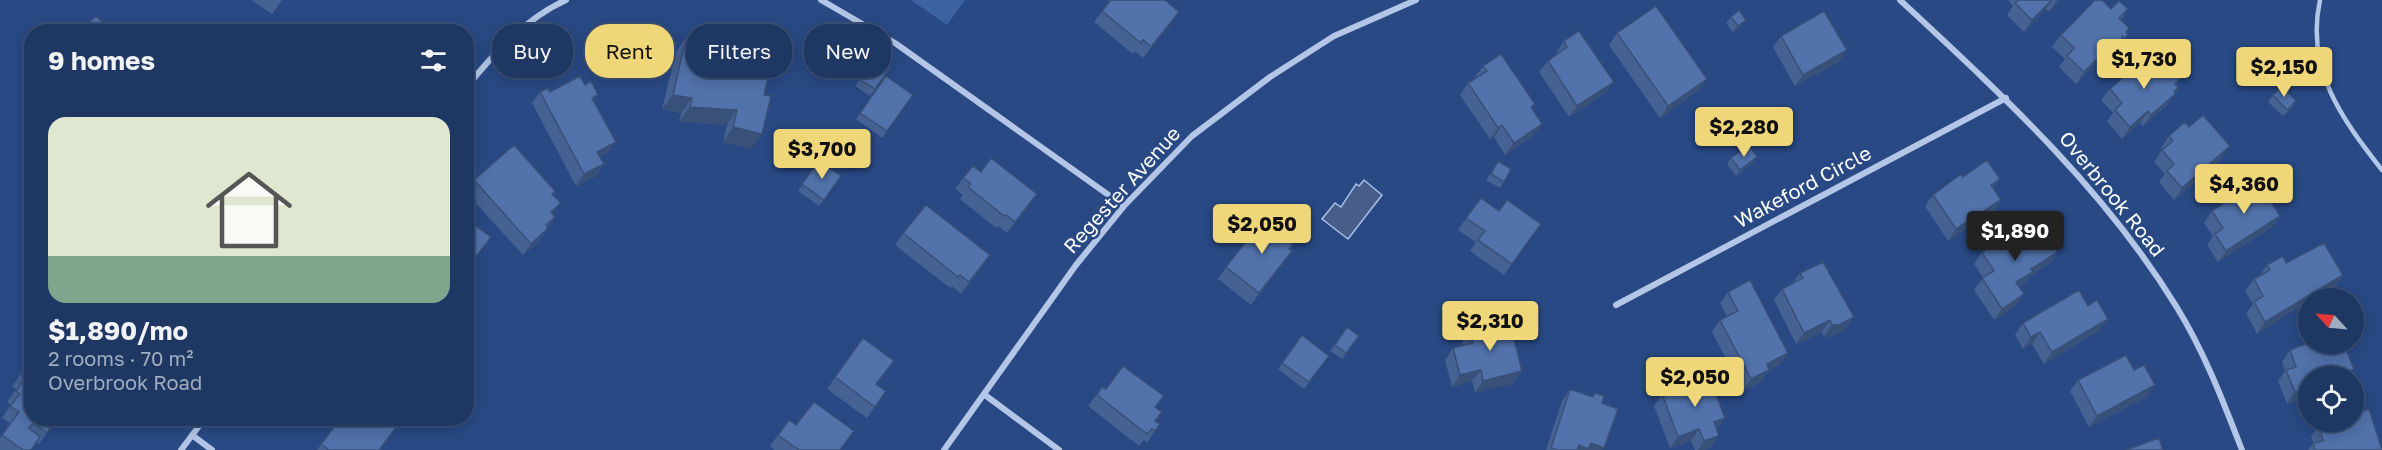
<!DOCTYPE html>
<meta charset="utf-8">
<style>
:root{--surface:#1e3763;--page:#2b426c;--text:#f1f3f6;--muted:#a1acbe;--line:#3c5178;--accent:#eed679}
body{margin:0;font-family:"Golos Text",sans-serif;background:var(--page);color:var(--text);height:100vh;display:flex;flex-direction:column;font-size:22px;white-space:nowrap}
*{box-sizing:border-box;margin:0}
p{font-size:20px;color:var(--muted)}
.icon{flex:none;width:33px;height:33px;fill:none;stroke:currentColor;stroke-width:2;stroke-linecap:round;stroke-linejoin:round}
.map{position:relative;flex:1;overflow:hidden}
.panel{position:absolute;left:24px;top:24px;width:450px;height:402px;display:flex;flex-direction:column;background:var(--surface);border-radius:24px;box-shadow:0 3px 15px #0003,0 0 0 2px var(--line)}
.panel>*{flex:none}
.guide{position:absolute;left:492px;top:24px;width:570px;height:54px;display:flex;gap:12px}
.needle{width:39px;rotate:296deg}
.buttons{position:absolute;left:2298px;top:288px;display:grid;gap:12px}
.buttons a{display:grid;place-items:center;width:66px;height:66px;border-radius:50%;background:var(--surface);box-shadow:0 3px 15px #0003,0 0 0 2px var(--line);font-size:30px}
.price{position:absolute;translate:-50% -51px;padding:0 14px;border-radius:6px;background:var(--accent);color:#111;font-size:20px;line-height:39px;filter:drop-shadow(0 2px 3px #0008)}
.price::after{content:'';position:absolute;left:50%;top:36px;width:18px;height:14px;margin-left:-9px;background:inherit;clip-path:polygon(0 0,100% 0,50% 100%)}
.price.on{background:#222;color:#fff}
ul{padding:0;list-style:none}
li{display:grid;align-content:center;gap:12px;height:318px;padding:0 24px}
li span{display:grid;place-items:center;height:186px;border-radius:18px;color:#555}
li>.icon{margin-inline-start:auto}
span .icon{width:108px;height:108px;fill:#fffc;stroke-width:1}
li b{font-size:26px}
h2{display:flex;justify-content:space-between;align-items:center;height:72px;padding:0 24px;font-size:26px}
.pill{padding:0 21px;border-radius:24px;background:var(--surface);box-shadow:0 3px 15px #0003,0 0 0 2px var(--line);font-size:21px;line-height:54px}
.pill.on{background:var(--accent);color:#111}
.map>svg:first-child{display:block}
</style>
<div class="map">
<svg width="2382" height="450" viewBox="0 0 2382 450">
<rect width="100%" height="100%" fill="#284984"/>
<path fill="#3d62a0" d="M 911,0 L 965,0 L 947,25 Z"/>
<path fill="#475e89" stroke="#a7c0e7" stroke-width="1.5" d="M 1364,180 L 1382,195 L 1348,239 L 1322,219 L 1335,203 L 1341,207 L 1356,184 L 1359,186 Z"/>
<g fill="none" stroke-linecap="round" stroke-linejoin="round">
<path stroke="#b3c6e7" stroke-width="4.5" d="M 2320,0 C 2305,69 2342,119 2382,170"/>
<path stroke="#b3c6e7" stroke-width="6" d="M 821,0 L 895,43 L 1124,206
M 1900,0 C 2001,94 2103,187 2176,306 C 2204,351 2223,401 2242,450
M 466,88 C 493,54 526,18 566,0
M 1616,305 L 2006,98
M 985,395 L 1059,450
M 192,435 L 212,450
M 181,450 L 205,418
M 944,450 L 1076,265 L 1124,206 L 1192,136 L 1270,77 L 1334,36 L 1416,0"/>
</g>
<path fill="#466293" d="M 251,0 L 282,0 L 272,14 Z
M 1107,0 L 1165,0 L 1179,12 L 1143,58 L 1135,51 L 1133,54 L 1094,22 L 1109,2 Z
M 2008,0 L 2060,0 L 2049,12 L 2046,9 L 2024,32 L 2007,15 L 2013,6 Z
M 2111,9 L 2128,9 L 2121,20 L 2129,28 L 2126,33 L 2128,34 L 2120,46 L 2101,65 L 2097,62 L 2076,84 L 2059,67 L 2065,59 L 2052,47 L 2061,35 Z
M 1731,17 L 1741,26 L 1733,32 L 1726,23 Z
M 1617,33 L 1707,79 L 1699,90 L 1660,118 L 1609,45 Z
M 1781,36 L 1839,62 L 1795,86 L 1773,47 Z
M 686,37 L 773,56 L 751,149 L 723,142 L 727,125 L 679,122 L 681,113 L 662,109 L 676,52 Z
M 1564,41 L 1605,93 L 1569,117 L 1539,72 L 1548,61 L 1557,54 L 1556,53 Z
M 875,58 L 890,68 L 870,96 L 855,86 Z
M 1483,66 L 1532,108 L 1534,135 L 1505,155 L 1494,137 L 1490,139 L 1460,95 L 1468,83 L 1476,78 L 1475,77 Z
M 886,76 L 913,95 L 882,138 L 856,119 Z
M 2169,76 L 2181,78 L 2176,85 L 2175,93 L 2167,105 L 2143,126 L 2140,123 L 2122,139 L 2107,121 L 2113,113 L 2101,100 L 2110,89 Z
M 540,92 L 550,92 L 594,101 L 608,153 L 600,157 L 604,164 L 596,176 L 576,186 L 532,103 Z
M 2273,95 L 2296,101 L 2292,107 L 2283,116 L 2268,102 Z
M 2189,127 L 2222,158 L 2174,200 L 2159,182 L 2165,174 L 2154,162 L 2162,150 L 2161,148 L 2169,136 Z
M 1731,158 L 1753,163 L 1736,176 L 1727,164 Z
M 819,161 L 841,176 L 819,206 L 798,191 Z
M 1498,161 L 1504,182 L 1500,188 L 1486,180 Z
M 1963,177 L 1993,188 L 2001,200 L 1993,211 L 1948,241 L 1925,206 L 1933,195 Z
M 963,178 L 1029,206 L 1007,233 L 998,226 L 996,228 L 960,199 L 963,195 L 955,189 Z
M 474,180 L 555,191 L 553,195 L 553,215 L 555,217 L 540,240 L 523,255 L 466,192 Z
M 1481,198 L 1499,211 L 1541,224 L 1504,275 L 1470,251 L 1476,242 L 1458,230 Z
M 2225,198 L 2232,198 L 2280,216 L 2272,227 L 2218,262 L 2207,245 L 2213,236 L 2204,223 L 2212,211 L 2219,207 Z
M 1261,227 L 1297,238 L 1290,249 L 1284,262 L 1251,305 L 1218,279 L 1226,267 Z
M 903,233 L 982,267 L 961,294 L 952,286 L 950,288 L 895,245 Z
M 2037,239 L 2058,252 L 2049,264 L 2029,277 L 2025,283 L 2019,287 L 2016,306 L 1994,320 L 1974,290 L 1983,278 L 1974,264 L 1982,252 Z
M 2286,263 L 2343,275 L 2334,287 L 2315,298 L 2308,298 L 2257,334 L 2246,313 L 2253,304 L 2245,291 L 2254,279 L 2259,277 L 2267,265 Z
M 1800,273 L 1846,329 L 1831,336 L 1824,337 L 1822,332 L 1796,344 L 1774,300 L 1782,289 L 1793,283 Z
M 32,284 L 32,303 L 23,297 Z
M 1728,292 L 1780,365 L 1769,370 L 1761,382 L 1743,391 L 1712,332 L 1720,320 L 1727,317 L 1720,303 Z
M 2023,323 L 2100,330 L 2044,364 L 2032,344 L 2023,349 L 2015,335 Z
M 1347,327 L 1359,336 L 1342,359 L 1330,351 Z
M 1470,330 L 1514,383 L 1475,393 L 1472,381 L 1452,387 L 1445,360 L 1453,348 L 1463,346 L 1462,342 Z
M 1302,335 L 1329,356 L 1304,389 L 1278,369 Z
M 863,338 L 877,384 L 886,391 L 867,418 L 827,389 Z
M 2290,350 L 2308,376 L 2308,397 L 2287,404 L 2278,381 L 2285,371 L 2282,362 Z
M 32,359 L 58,418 L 39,444 L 36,442 L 31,450 L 0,450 L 0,438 L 10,423 L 2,418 L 11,405 L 7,402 L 16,389 L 12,386 Z
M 2078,380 L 2147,397 L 2089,427 L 2070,391 Z
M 1677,383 L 1717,430 L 1719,436 L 1711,447 L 1704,450 L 1695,450 L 1691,441 L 1670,448 L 1654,406 L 1662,394 L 1672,390 Z
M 1102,387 L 1106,389 L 1156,407 L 1155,431 L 1147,443 L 1144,440 L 1139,446 L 1088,406 Z
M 1570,389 L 1592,397 L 1595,393 L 1602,403 L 1604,448 L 1602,450 L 1546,450 L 1562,401 Z
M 341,418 L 403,418 L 380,450 L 317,450 Z
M 789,420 L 796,425 L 841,450 L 775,450 L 770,446 Z
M 2319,425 L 2382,450 L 2308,450 L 2313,443 L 2311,436 Z"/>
<path fill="#395078" d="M 2052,0 L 2046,9 L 2024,32 L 2032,20 Z
M 2057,0 L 2060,0 L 2049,12 Z
M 1179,12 L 1171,24 L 1143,58 L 1151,47 Z
M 1746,20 L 1741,26 L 1733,32 L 1738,26 Z
M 2122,40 L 2114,51 L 2101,65 L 2109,54 Z
M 1847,50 L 1839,62 L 1795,86 L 1803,75 Z
M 2105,51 L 2097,62 L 2076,84 L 2084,72 Z
M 1707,79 L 1699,90 L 1660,118 L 1668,106 Z
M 1614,82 L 1605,93 L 1569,117 L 1577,106 Z
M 2178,88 L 2167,105 L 2143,126 L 2151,115 Z
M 673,95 L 692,98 L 681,113 L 662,109 Z
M 690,107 L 737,110 L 727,125 L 679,122 Z
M 2148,111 L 2140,123 L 2122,139 L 2130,127 Z
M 1542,124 L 1534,135 L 1505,155 L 1514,143 Z
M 1502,125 L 1494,137 L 1490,139 L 1498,128 Z
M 733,127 L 762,134 L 751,149 L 723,142 Z
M 616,142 L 608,153 L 589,163 L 597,152 Z
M 2230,146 L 2222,158 L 2174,200 L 2182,188 Z
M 1757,157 L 1753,163 L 1736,176 L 1740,170 Z
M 604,164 L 596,176 L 576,186 L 584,174 Z
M 2000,179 L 1992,190 L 1991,185 Z
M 1037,194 L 1029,206 L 1007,233 L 1015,222 Z
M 2001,200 L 1993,211 L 1948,241 L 1956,229 Z
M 561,203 L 552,215 L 551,212 Z
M 2280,216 L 2272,227 L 2218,262 L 2226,251 Z
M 555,217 L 547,229 L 546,225 Z
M 548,228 L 540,240 L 523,255 L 531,244 Z
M 1292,251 L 1284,262 L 1251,305 L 1259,293 Z
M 2058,252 L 2049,264 L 2029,277 L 2025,283 L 2008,294 L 2016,282 L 2031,269 Z
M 990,255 L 982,267 L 961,294 L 969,282 Z
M 2343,275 L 2334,287 L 2315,298 L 2308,298 L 2308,302 L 2257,334 L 2265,322 Z
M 2024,294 L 2016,306 L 1994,320 L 2002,309 Z
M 1854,317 L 1846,329 L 1831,336 L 1824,337 L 1832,325 Z
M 2108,319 L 2100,330 L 2044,364 L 2052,352 Z
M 1830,320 L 1822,332 L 1796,344 L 1804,333 Z
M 2040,332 L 2032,344 L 2023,349 L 2031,337 Z
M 1788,353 L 1780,365 L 1769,370 L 1761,382 L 1743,391 L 1751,379 L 1767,364 Z
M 2354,369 L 2349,376 L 2340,376 L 2342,374 Z
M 1481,370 L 1472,381 L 1452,387 L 1460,375 Z
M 1522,371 L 1514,383 L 1475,393 L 1483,381 Z
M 2155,385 L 2147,397 L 2089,427 L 2097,416 Z
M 2308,388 L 2308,397 L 2287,404 L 2295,392 Z
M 1725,418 L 1717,430 L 1714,422 Z
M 1699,429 L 1691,441 L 1670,448 L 1678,437 Z
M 1719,436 L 1711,447 L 1704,450 L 1698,450 L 1704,441 Z
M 1591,443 L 1604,448 L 1602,450 L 1575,450 L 1579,445 Z"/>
<path fill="#5172ab" stroke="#395078" stroke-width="1.5" d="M 1111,0 L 1165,0 L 1179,12 L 1151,47 L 1143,40 L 1141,43 L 1102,11 Z
M 2019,0 L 2052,0 L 2032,20 L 2015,3 Z
M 2095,0 L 2102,0 L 2111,9 L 2119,1 L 2128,9 L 2119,18 L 2129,28 L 2126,32 L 2128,34 L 2125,38 L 2122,36 L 2122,40 L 2109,54 L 2105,51 L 2084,72 L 2067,56 L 2074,48 L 2061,35 Z
M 1656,6 L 1707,79 L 1668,106 L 1617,33 Z
M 1739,10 L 1746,20 L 1738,26 L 1731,17 Z
M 1824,11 L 1847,50 L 1803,75 L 1781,36 Z
M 96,16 L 109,29 L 106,32 L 83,32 L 82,30 Z
M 1579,31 L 1614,82 L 1577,106 L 1548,61 L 1567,47 L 1564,41 Z
M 686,37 L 773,56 L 764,95 L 771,96 L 762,134 L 733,127 L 737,110 L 690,107 L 692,98 L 673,95 Z
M 1501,54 L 1535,104 L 1531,107 L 1542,124 L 1514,143 L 1502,125 L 1498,128 L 1468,83 L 1487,71 L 1483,66 Z
M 2150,54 L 2169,76 L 2175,71 L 2181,78 L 2175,84 L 2178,88 L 2174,92 L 2175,94 L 2151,115 L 2148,111 L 2130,127 L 2115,110 L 2122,103 L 2110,89 Z
M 875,58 L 890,68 L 875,89 L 860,80 Z
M 580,76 L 585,85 L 591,81 L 598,95 L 592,98 L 616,142 L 597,152 L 604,164 L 584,174 L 540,92 L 548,88 L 550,92 Z
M 886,76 L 913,95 L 887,131 L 860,113 Z
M 2282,86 L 2296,101 L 2287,110 L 2273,95 Z
M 2203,115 L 2230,146 L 2182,188 L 2167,171 L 2174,164 L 2162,150 L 2173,141 L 2169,136 L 2185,122 L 2189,127 Z
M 514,145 L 555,191 L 552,194 L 561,203 L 551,212 L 555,217 L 546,225 L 548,228 L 531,244 L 474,180 Z
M 1749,145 L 1757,157 L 1740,170 L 1731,158 Z
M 991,158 L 1037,194 L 1015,222 L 1006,215 L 1004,216 L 968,187 L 971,184 L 963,178 L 973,166 L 981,172 Z
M 1987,160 L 2000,179 L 1991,185 L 2001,200 L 1956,229 L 1933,195 L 1961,174 L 1963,177 Z
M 819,161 L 841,176 L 824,200 L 802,184 Z
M 1498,161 L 1511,169 L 1504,182 L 1491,174 Z
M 2258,181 L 2280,216 L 2226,251 L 2215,234 L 2223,228 L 2212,211 L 2227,201 L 2225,198 L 2230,195 L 2232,198 Z
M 1481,198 L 1499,211 L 1507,200 L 1541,224 L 1512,264 L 1478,240 L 1485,231 L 1466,218 Z
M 926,205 L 990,255 L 969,282 L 960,275 L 958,277 L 903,233 Z
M 1270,217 L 1297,238 L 1289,249 L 1292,251 L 1259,293 L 1226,267 L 1258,226 L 1261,227 Z
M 466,219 L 491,237 L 466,270 Z
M 2027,223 L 2037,239 L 2046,234 L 2058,252 L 2031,269 L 2033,272 L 2016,282 L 2024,294 L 2002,309 L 1982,278 L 1994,271 L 1982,252 Z
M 2324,243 L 2343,275 L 2265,322 L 2254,302 L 2263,296 L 2254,279 L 2270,270 L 2267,265 L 2283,256 L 2286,263 Z
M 1823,262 L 1854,317 L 1839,325 L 1832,325 L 1830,320 L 1804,333 L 1782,289 L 1803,278 L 1800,273 Z
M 1750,280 L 1788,353 L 1767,364 L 1769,370 L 1751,379 L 1720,320 L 1738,311 L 1728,292 Z
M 32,284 L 32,293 L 27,290 Z
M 2079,290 L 2088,306 L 2097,300 L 2108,319 L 2052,352 L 2040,332 L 2031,337 L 2023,323 Z
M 1509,319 L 1522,371 L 1483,381 L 1481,370 L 1460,375 L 1453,348 L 1473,343 L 1470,330 Z
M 1347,327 L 1359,336 L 1346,353 L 1335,345 Z
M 1302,335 L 1329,356 L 1309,382 L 1282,363 Z
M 863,338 L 894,361 L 876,384 L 886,391 L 875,407 L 835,377 Z
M 2308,343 L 2344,344 L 2354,369 L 2342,374 L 2343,376 L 2308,376 L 2308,388 L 2295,392 L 2286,370 L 2296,367 L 2290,350 Z
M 2126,355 L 2134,370 L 2144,365 L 2155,385 L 2097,416 L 2078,380 Z
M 32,359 L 32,418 L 57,418 L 47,433 L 33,423 L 29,428 L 40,437 L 31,450 L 23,450 L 2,435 L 19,412 L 10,406 L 20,394 L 16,391 L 25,378 L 20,374 Z
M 1123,366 L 1164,396 L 1155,407 L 1162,412 L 1155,421 L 1160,424 L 1155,431 L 1152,429 L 1147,434 L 1097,395 L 1102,387 L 1106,389 Z
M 1709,376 L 1725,418 L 1714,422 L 1719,436 L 1704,441 L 1699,429 L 1678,437 L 1662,394 L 1679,387 L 1677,383 L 1690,378 L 1692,382 Z
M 1570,389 L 1593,397 L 1595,393 L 1604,396 L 1602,403 L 1618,409 L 1604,448 L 1591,443 L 1588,449 L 1579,445 L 1577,450 L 1558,450 L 1551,448 Z
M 814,402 L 854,431 L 840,450 L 799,450 L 778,435 L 789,420 L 796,425 Z
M 2369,409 L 2382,450 L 2315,450 L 2313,443 L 2323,441 L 2319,425 L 2330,422 L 2354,422 L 2354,414 Z
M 341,418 L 403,418 L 379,450 L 329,450 L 321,444 Z
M 2159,438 L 2163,450 L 2126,450 Z"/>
<g text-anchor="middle" stroke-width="5" stroke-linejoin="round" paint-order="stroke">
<g font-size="20" fill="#fff" stroke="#284984">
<text transform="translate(1803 187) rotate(-28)" y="7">Wakeford Circle</text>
<text transform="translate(1122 190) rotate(-48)" y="7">Regester Avenue</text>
<text transform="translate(2112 194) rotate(51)" y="7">Overbrook Road</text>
</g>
</g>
</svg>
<div class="buttons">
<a><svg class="needle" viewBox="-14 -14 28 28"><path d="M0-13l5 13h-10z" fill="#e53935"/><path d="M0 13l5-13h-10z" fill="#a1acbe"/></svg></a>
<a><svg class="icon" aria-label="locate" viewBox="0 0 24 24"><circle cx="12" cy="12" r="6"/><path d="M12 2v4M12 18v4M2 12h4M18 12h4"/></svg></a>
</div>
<b class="price" style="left:2144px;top:90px">$1,730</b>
<b class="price" style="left:2284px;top:98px">$2,150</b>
<b class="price" style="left:1744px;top:158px">$2,280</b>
<b class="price" style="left:822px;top:180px">$3,700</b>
<b class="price" style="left:2244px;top:215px">$4,360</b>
<b class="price" style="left:1262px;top:255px">$2,050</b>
<b class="price on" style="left:2015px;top:262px">$1,890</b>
<b class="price" style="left:1490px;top:352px">$2,310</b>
<b class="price" style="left:1695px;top:408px">$2,050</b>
<div class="guide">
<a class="pill">Buy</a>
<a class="pill on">Rent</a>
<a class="pill">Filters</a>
<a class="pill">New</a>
</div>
<section class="panel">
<h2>9 homes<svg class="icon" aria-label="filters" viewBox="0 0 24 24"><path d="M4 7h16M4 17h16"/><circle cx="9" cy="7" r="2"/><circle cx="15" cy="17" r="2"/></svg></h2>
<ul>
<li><span style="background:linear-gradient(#dfe7d0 75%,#7fa58c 0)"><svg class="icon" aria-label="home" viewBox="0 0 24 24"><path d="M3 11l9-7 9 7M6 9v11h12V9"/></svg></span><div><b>$1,890/mo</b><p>2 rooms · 70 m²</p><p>Overbrook Road</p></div></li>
</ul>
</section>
</div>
